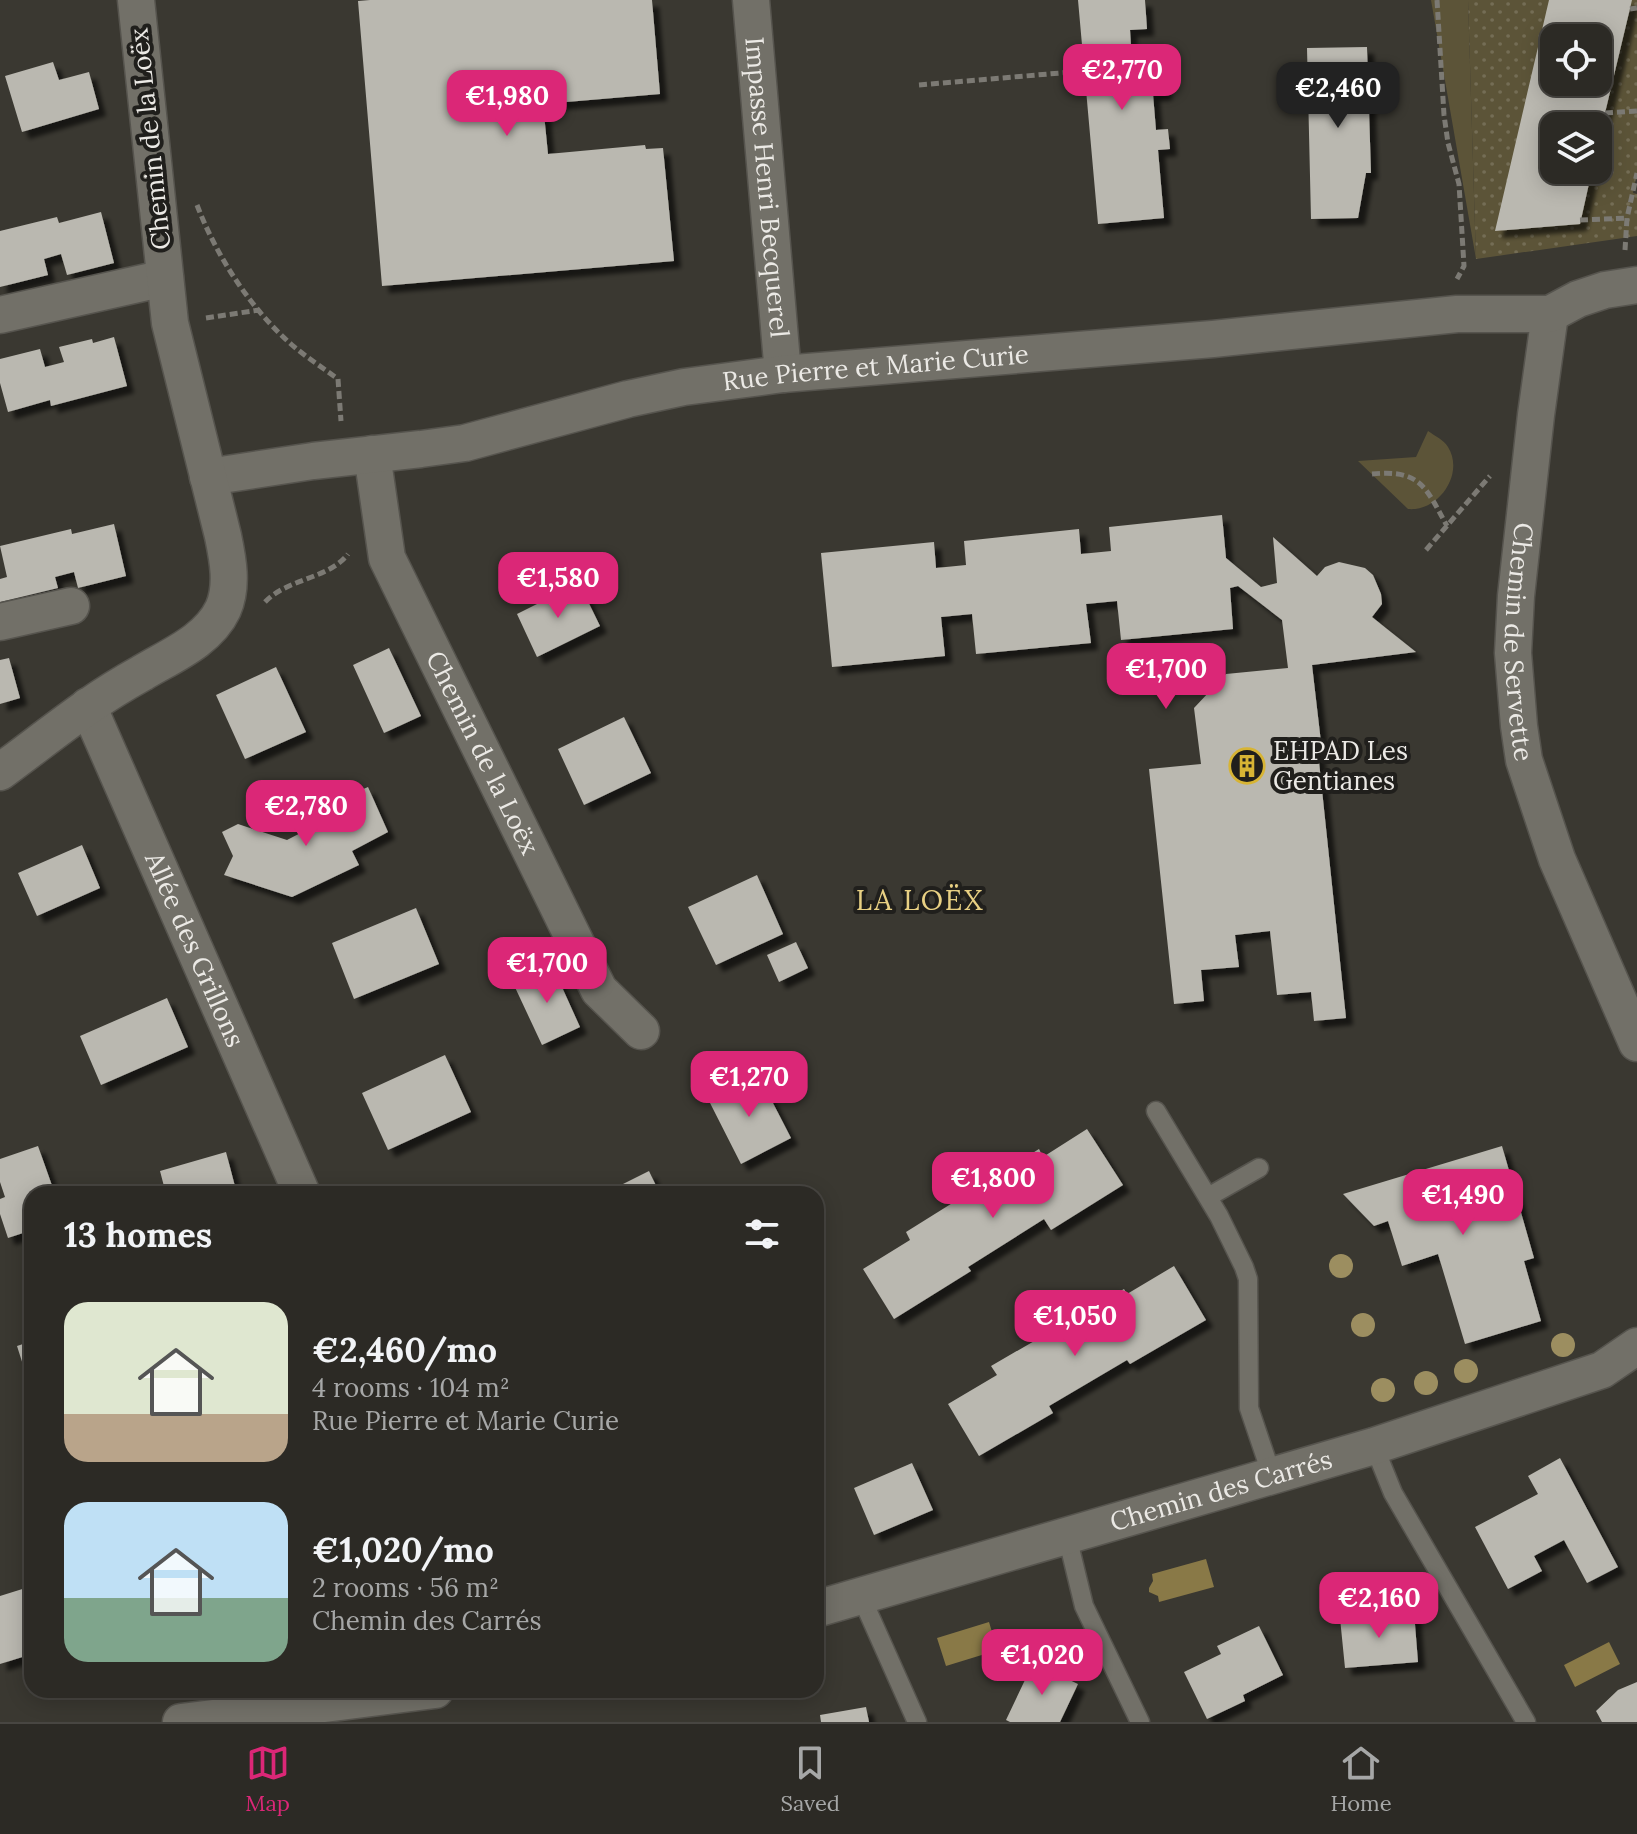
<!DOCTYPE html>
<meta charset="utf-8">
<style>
:root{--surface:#2c2a25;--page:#383632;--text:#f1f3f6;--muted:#a6a7a7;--line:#484642;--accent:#db2777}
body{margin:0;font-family:Lora,serif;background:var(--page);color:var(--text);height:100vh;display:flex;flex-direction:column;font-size:30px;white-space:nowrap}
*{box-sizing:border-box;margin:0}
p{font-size:26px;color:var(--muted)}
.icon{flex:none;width:44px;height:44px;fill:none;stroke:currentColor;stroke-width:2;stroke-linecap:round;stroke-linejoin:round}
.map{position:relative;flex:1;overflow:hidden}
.panel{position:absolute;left:24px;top:1186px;width:800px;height:512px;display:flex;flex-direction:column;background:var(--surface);border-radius:24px;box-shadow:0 4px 20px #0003,0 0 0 2px var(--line)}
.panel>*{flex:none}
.controls{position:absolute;left:1540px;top:24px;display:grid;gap:16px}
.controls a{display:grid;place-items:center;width:72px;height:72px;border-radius:16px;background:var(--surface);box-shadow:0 4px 20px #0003,0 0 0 2px var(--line);font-size:40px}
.price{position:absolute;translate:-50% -68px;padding:0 18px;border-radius:16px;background:var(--accent);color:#fff;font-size:26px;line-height:52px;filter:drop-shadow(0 2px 4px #0008)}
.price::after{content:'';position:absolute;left:50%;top:48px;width:24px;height:18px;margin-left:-12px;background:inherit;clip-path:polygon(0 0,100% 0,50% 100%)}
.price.active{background:#222;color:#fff}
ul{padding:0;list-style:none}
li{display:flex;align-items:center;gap:24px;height:200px;padding:0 40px}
li span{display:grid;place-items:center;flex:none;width:224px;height:160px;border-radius:24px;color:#555}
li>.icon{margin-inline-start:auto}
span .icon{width:96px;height:96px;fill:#fffc;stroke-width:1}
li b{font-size:34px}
h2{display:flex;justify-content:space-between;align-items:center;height:96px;padding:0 40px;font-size:34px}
.menu{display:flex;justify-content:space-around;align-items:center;height:112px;border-top:2px solid var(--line);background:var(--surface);font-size:22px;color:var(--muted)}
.menu a{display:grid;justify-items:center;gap:4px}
.menu .active{color:var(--accent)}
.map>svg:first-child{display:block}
</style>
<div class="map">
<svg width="1637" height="1722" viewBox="0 0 1637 1722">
<defs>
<pattern id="park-dots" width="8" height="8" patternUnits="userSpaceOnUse" patternTransform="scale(2)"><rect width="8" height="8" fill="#5c5438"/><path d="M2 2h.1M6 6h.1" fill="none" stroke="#746d55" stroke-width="1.8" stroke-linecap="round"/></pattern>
<filter id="shadow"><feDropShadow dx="7" dy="7" stdDeviation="2" flood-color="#0009"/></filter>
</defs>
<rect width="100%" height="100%" fill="#3a3831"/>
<path fill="#5c5438" d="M 1431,0 L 1468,0 L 1476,259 Z
M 1428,431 C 1435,436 1444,440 1448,447 C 1465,474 1438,512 1408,509 L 1358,461 L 1416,457 Z"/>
<path fill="url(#park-dots)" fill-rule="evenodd" d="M 1468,0 L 1637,0 L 1637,173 L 1633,193 L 1637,194 L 1637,236 L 1476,259 ZM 1554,38 L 1598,38 L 1598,82 L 1554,82 ZM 1554,126 L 1598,126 L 1598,170 L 1554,170 Z"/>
<path fill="#897947" d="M 1206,1559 L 1214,1587 L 1159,1602 L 1158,1596 L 1149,1592 L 1149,1588 L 1153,1581 L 1152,1574 Z
M 989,1622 L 999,1655 L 987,1659 L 985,1654 L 946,1666 L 937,1638 Z
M 1609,1642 L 1620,1664 L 1575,1687 L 1564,1665 Z"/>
<path fill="#bab8b0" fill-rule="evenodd" filter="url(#shadow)" d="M 370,0 L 652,0 L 660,94 L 543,104 L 548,154 L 645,145 L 646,149 L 663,148 L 674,261 L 382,286 L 358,1 Z
M 1078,0 L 1145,0 L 1147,29 L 1130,30 L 1132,60 L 1162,58 L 1165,93 L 1153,94 L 1156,130 L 1168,129 L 1170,149 L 1158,150 L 1164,218 L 1098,224 Z
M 1549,0 L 1632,0 L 1599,138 L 1598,126 L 1554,126 L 1554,170 L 1592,170 L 1580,224 L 1495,231 ZM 1554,38 L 1598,38 L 1598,82 L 1554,82 Z
M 1367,47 L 1371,173 L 1366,173 L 1358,218 L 1311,219 L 1307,48 Z
M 53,62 L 59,80 L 89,72 L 99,109 L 22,132 L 5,76 Z
M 101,212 L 114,263 L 67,275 L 61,254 L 44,259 L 48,275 L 0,287 L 0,231 L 57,217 L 59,223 Z
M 114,337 L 127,386 L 51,406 L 50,400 L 8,412 L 0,383 L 0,359 L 40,349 L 45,367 L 64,362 L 59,347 L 92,339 L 93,343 Z
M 1222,515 L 1226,558 L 1261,587 L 1277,583 L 1273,537 L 1317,576 L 1325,567 L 1339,562 L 1365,568 L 1373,575 L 1381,594 L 1382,604 L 1372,617 L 1416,652 L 1312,665 L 1322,751 L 1318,752 L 1346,1018 L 1314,1021 L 1311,992 L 1277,995 L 1270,931 L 1235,935 L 1239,967 L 1201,970 L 1204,1001 L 1174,1004 L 1149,769 L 1201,764 L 1194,708 L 1226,674 L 1288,668 L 1282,620 L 1238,586 L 1230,588 L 1233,629 L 1121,640 L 1117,601 L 1086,604 L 1091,643 L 976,654 L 972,614 L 941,617 L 945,656 L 832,667 L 821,553 L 934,542 L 936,568 L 966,565 L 964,541 L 1079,529 L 1081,554 L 1111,551 L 1109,527 Z
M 114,524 L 126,576 L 78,588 L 74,572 L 55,577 L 58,588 L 0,602 L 0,579 L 7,577 L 0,546 L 71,529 L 72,534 Z
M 579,583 L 600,626 L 537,657 L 517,614 Z
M 389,648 L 421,716 L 384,733 L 353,665 Z
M 9,658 L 20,698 L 0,704 L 0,660 Z
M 276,667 L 306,732 L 245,759 L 216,695 Z
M 624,717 L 651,773 L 584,805 L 558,749 Z
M 368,787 L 388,832 L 352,851 L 359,865 L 292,897 L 224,875 L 233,856 L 222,832 L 238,824 L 287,840 L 314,826 L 312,820 L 328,812 L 325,806 Z
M 82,845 L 100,888 L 37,916 L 18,873 Z
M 757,875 L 783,934 L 716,965 L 688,907 Z
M 416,908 L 439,964 L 354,999 L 332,943 Z
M 796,942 L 808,968 L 779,982 L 767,955 Z
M 552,965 L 580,1027 L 542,1045 L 513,983 Z
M 167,998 L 188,1047 L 101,1085 L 80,1036 Z
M 445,1055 L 471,1112 L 388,1150 L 362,1093 Z
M 758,1074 L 791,1138 L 741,1164 L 708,1099 Z
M 1087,1129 L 1123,1185 L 1051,1230 L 1044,1219 L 968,1267 L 971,1271 L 894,1319 L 863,1269 L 910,1240 L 906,1232 L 1039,1149 L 1043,1157 Z
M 38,1146 L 55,1194 L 32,1194 L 32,1230 L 8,1238 L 0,1214 L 0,1199 L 5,1197 L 0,1182 L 0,1159 Z
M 1502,1146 L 1534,1258 L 1524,1261 L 1541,1321 L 1465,1344 L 1438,1254 L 1402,1266 L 1388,1221 L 1374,1226 L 1343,1194 Z
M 226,1152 L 237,1194 L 166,1194 L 160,1171 Z
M 649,1171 L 660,1194 L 603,1194 Z
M 1174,1266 L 1206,1320 L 1130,1364 L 1127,1360 L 1049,1406 L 1053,1413 L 979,1456 L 948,1404 L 997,1375 L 991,1366 L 1124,1289 L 1127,1294 Z
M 32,1341 L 32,1390 L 31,1390 L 17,1346 Z
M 1560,1458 L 1618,1567 L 1587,1583 L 1564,1540 L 1534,1556 L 1542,1571 L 1508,1589 L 1475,1527 L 1538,1494 L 1528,1476 Z
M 912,1463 L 933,1510 L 874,1535 L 854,1488 Z
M 32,1586 L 32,1654 L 0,1664 L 0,1596 Z
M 1414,1612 L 1418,1662 L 1345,1668 L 1340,1618 Z
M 1259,1626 L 1283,1675 L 1243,1695 L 1245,1701 L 1207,1719 L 1184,1672 L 1221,1654 L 1217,1646 Z
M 1033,1663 L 1078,1684 L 1060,1722 L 1010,1722 L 1006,1720 Z
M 1637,1682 L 1637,1722 L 1602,1722 L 1596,1711 L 1618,1690 Z
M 224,1690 L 245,1690 L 247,1697 L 226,1700 Z
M 866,1707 L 869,1722 L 821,1722 L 820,1715 Z"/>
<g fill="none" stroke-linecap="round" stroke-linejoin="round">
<defs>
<path id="lane" d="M 1156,1111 L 1219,1216 L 1244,1267 L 1248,1279 L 1249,1408 L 1272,1476
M 1208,1197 L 1259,1168
M 1374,1446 L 1393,1493 L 1526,1722
M 1067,1536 L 1084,1606 L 1140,1722
M 860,1594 L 917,1722"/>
<g id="street">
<path id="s1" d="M 751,0 L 783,374"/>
<path id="s2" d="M 1550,314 L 1536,415 L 1516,596 L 1513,653 L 1519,726 L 1524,760 L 1557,859 L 1637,1043"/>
<path d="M 0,315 L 165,278"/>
<path id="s3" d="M 372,454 L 387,558 L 599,990 L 641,1031"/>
<path id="s4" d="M 208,477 L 313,461 L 421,449 L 465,443 L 628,399 L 684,387 L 783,374 L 1213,339 L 1457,314 L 1550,314 L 1578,299 L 1605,290 L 1637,285"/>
<path d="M 0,622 L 71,606"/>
<path id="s5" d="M 88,706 L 302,1194"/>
<path d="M 0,772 C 30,750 59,727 89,706 C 106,694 124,683 142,673 C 170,656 208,641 223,609 C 233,586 228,560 223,536 L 170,323 L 136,0"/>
<path id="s6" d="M 816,1609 L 1374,1446 L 1602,1370 L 1637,1346"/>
<path d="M 181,1722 L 435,1690"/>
</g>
</defs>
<use href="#lane" stroke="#56544e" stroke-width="21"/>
<use href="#street" stroke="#56544e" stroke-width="39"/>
<path stroke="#7c7a74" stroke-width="5" stroke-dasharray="8 4" stroke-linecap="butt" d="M 1437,0 L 1444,115 L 1448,143 L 1459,184 L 1464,266 L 1457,279
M 1630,9 L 1637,8
M 919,85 L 1084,71
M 1605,113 L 1637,111
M 197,205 C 217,257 250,308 292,345 C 306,357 323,368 338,379 L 341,421
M 1580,220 L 1627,218
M 1625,250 L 1627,218 L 1637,173
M 206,318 L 259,310
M 1372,474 C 1421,469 1426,488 1447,526
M 1426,550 L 1490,476
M 265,602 C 288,578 329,579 348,554"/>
<use href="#lane" stroke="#727068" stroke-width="18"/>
<use href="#street" stroke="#727068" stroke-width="36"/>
</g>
<g fill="#9c8e60">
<circle cx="1341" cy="1266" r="12"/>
<circle cx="1363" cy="1325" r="12"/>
<circle cx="1563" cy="1345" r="12"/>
<circle cx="1466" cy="1371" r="12"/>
<circle cx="1426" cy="1383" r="12"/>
<circle cx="1383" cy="1390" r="12"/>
</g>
<defs>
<symbol id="building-ring" viewBox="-11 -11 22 22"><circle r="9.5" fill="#201f1c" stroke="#d7b434" stroke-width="1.5"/><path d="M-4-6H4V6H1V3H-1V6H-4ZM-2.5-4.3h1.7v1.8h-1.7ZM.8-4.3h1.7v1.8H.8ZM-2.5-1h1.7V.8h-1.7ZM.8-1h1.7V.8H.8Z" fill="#d7b434"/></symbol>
</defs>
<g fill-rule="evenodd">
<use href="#building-ring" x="1227" y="746" width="40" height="40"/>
</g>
<g text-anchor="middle" stroke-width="8" stroke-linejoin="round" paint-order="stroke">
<g font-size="26" fill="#ebe9e5" stroke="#201f1c">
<text transform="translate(150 139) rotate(-96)" y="9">Chemin de la Loëx</text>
<text dy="9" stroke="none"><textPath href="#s1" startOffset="188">Impasse Henri Becquerel</textPath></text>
<text dy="9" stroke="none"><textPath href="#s4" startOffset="678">Rue Pierre et Marie Curie</textPath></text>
<text dy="9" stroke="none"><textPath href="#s2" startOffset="330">Chemin de Servette</textPath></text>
<text dy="9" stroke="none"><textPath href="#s3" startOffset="322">Chemin de la Loëx</textPath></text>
<text dy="9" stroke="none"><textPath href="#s5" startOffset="266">Allée des Grillons</textPath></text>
<text dy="9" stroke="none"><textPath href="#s6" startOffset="422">Chemin des Carrés</textPath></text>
</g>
<g font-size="26" fill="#ebe9e5" stroke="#201f1c" text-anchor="start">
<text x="1273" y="760">EHPAD Les<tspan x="1273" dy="30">Gentianes</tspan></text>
</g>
<g font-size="28" letter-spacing="2" fill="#e8d083" stroke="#201f1c">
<text x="920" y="910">LA LOËX</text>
</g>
</g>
</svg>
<div class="controls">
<a><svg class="icon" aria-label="locate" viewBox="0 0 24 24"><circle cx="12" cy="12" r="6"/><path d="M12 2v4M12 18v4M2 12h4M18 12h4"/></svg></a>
<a><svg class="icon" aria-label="layers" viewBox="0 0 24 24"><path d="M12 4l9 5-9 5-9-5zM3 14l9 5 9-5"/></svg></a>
</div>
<b class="price" style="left:1122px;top:112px">€2,770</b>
<b class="price active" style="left:1338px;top:130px">€2,460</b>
<b class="price" style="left:507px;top:138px">€1,980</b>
<b class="price" style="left:558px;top:620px">€1,580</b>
<b class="price" style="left:1166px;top:711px">€1,700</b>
<b class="price" style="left:306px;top:848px">€2,780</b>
<b class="price" style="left:547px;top:1005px">€1,700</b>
<b class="price" style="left:749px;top:1119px">€1,270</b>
<b class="price" style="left:993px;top:1220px">€1,800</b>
<b class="price" style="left:1463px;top:1237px">€1,490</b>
<b class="price" style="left:1075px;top:1358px">€1,050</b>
<b class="price" style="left:1379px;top:1640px">€2,160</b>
<b class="price" style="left:1042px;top:1697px">€1,020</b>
<section class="panel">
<h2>13 homes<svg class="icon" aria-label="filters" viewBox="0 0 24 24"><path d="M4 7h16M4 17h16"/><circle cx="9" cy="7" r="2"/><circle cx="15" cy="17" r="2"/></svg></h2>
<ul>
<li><span style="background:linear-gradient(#dfe7d0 70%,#b9a48a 0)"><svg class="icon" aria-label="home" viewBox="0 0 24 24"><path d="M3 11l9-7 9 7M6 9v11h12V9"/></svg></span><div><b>€2,460/mo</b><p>4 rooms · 104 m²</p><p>Rue Pierre et Marie Curie</p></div></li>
<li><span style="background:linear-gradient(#bfe0f5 60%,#7fa58c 0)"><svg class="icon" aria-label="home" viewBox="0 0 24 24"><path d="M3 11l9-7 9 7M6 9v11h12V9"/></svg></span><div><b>€1,020/mo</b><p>2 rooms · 56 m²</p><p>Chemin des Carrés</p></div></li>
</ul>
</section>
</div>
<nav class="menu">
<a class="active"><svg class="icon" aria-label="map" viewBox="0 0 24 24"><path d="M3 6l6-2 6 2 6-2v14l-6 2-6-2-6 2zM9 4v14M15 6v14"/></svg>Map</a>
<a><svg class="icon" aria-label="saved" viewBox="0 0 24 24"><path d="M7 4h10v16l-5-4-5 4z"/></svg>Saved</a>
<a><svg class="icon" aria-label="home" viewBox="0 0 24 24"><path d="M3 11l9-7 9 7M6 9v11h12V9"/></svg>Home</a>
</nav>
